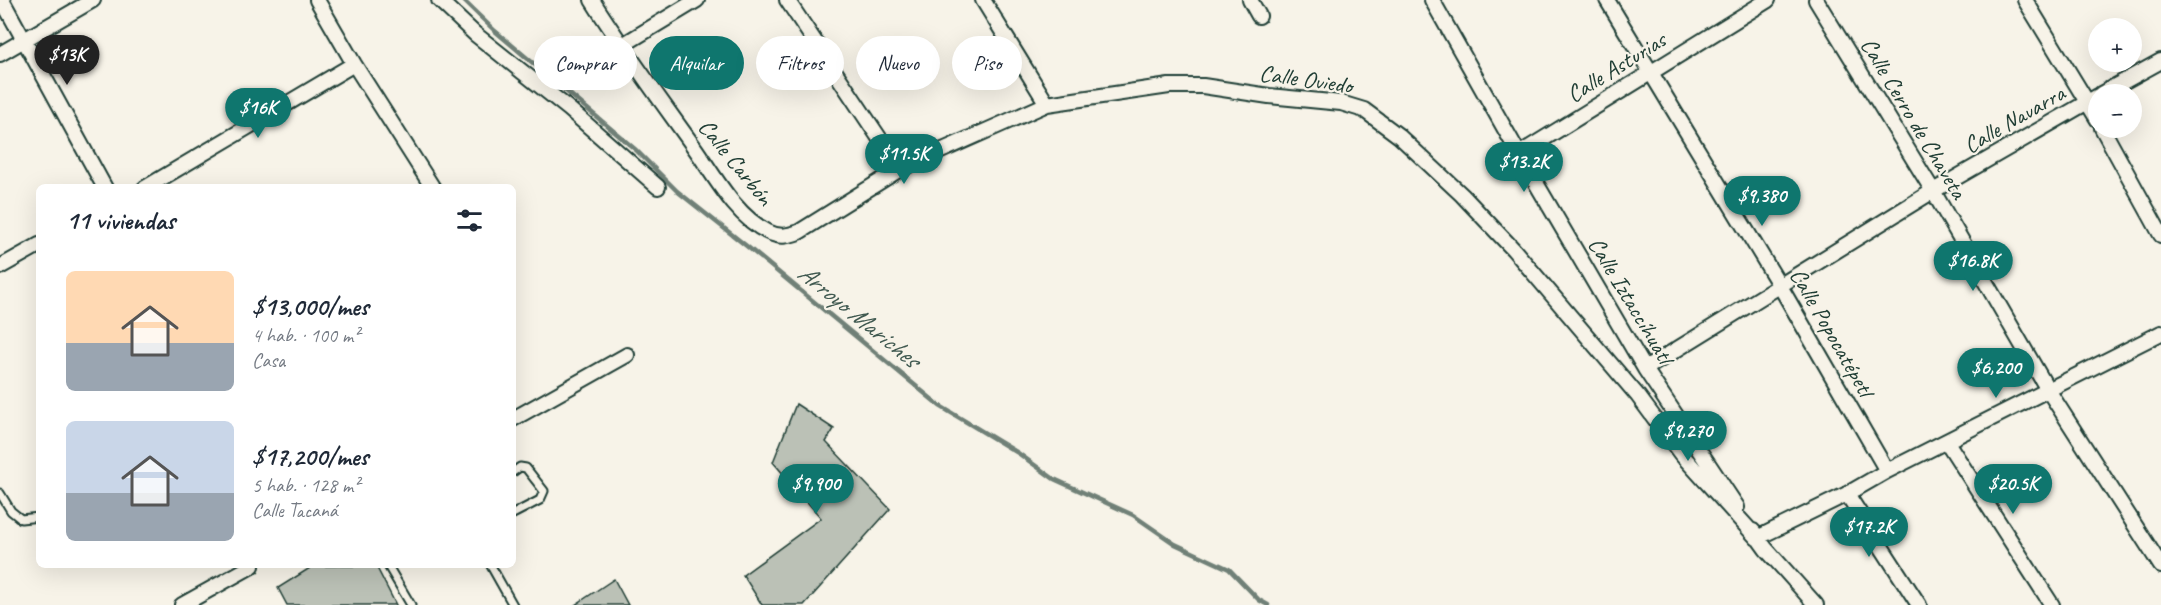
<!DOCTYPE html>
<html lang="es">
<meta charset="utf-8">
<style>
:root{--surface:#fff;--page:#f2f2f3;--text:#1f2937;--muted:#747a83;--accent:#0f766e}
body{margin:0;font-family:Caveat,sans-serif;background:var(--page);color:var(--text);height:100vh;display:flex;flex-direction:column;font-size:22px;white-space:nowrap}
*{box-sizing:border-box;margin:0}
p{font-size:20px;color:var(--muted)}
.icon{flex:none;width:33px;height:33px;fill:none;stroke:currentColor;stroke-width:2;stroke-linecap:round;stroke-linejoin:round}
.map{position:relative;flex:1;overflow:hidden}
.drawer{position:absolute;left:36px;top:184px;width:480px;height:384px;display:flex;flex-direction:column;background:var(--surface);border-radius:9px;box-shadow:0 6px 24px #0002}
.drawer>*{flex:none}
.guide{position:absolute;left:534px;top:36px;width:570px;height:54px;display:flex;gap:12px}
.tools{position:absolute;left:2088px;top:18px;display:grid;gap:12px}
.tools a{display:grid;place-items:center;width:54px;height:54px;border-radius:50%;background:var(--surface);box-shadow:0 6px 24px #0002;font-size:30px}
.price{position:absolute;translate:-50% -51px;padding:0 14px;border-radius:21px;background:var(--accent);color:#fff;font-size:20px;line-height:39px;filter:drop-shadow(0 2px 3px #0008)}
.price::after{content:'';position:absolute;left:50%;top:36px;width:18px;height:14px;margin-left:-9px;background:inherit;clip-path:polygon(0 0,100% 0,50% 100%)}
.price.on{background:#222;color:#fff}
ul{padding:0;list-style:none}
li{display:flex;align-items:center;gap:18px;height:150px;padding:0 30px}
li span{display:grid;place-items:center;flex:none;width:168px;height:120px;border-radius:9px;color:#555}
li>.icon{margin-inline-start:auto}
span .icon{width:72px;height:72px;fill:#fffc;stroke-width:1}
li b{font-size:26px}
h2{display:flex;justify-content:space-between;align-items:center;height:72px;padding:0 30px;font-size:26px}
.chip{padding:0 21px;border-radius:27px;background:var(--surface);box-shadow:0 6px 24px #0002;font-size:21px;line-height:54px}
.chip.on{background:var(--accent);color:#fff}
.map>svg:first-child{display:block}
</style>
<div class="map">
<svg width="2161" height="605" viewBox="0 0 2161 605">
<rect width="100%" height="100%" fill="#f7f3e8"/>
<filter id="ink" filterUnits="userSpaceOnUse"><feTurbulence type="fractalNoise" baseFrequency=".0167" numOctaves="2"/><feDisplacementMap in="SourceGraphic" scale="12" xChannelSelector="R" yChannelSelector="G"/><feConvolveMatrix kernelMatrix="1 2 1 2 8 2 1 2 1" color-interpolation-filters="sRGB"/></filter>
<g filter="url(#ink)">
<g fill="none" stroke-linecap="round" stroke-linejoin="round">
<path stroke="#6f8077" stroke-width="4.5" d="M 463,0 L 495,31 L 636,150 L 677,191 L 749,248 L 940,406 L 1018,453 L 1054,479 L 1133,515 L 1175,544 L 1229,569 L 1259,600 L 1268,605"/>
</g>
<path fill="#bbc1b6" stroke="#1f3d34" stroke-width="1.5" d="M 796,404 L 834,429 L 826,442 L 890,509 L 804,605 L 762,605 L 743,575 L 821,518 L 773,462 Z
M 313,566 L 376,566 L 396,605 L 287,605 L 278,588 Z
M 614,579 L 628,605 L 575,605 Z"/>
<g fill="none" stroke-linecap="round" stroke-linejoin="round">
<defs>
<path id="lane" d="M 513,472 L 520,467 L 526,468 L 544,491 L 540,500 L 513,514
M 0,493 L 11,511 L 21,519 L 39,517
M 388,566 L 411,605
M 491,566 L 513,605"/>
<path id="street" d="M 2,0 L 105,188
M 317,0 L 354,64 L 433,188
M 439,0 L 475,34 L 569,109 L 658,187
M 592,0 C 624,51 659,98 694,147 C 714,175 735,216 768,232 C 780,238 787,236 799,232 L 900,169 L 1047,104 L 1169,86 L 1203,86 L 1269,96 L 1341,103 L 1364,110 L 1399,136 L 1462,195 L 1513,249 L 1638,396 L 1681,454 L 1757,538
M 787,0 L 900,169
M 983,0 L 1047,104
M 1250,0 L 1259,16
M 1432,0 L 1519,154 L 1645,369 L 1737,507
M 1607,0 L 1780,286 L 1887,471
M 1816,0 L 1933,191 L 2048,390 L 2161,566
M 2025,0 L 2098,120
M 621,46 L 697,0
M 0,54 L 93,0
M 2101,94 L 2161,61
M 2102,128 L 2161,235
M 1519,154 L 1768,0
M 145,188 L 354,64
M 0,267 L 39,245
M 1645,369 L 1933,191 L 2098,96
M 513,419 L 627,355
M 1947,442 L 2052,605
M 1847,494 L 1919,605
M 1753,531 L 1766,549 L 1816,605
M 1757,538 L 1847,494 L 1887,471 L 2161,333
M 182,605 L 252,566"/>
</defs>
<use href="#lane" stroke="#1f3d34" stroke-width="11"/>
<use href="#street" stroke="#1f3d34" stroke-width="18"/>
<use href="#lane" stroke="#f7f3e8" stroke-width="7"/>
<use href="#street" stroke="#f7f3e8" stroke-width="14"/>
</g>
</g>
<g text-anchor="middle" stroke-width="4.5" stroke-linejoin="round" paint-order="stroke">
<g font-size="24" fill="#1f3d34" stroke="#f7f3e8">
<text transform="translate(1616 67) rotate(-32)" y="8">Calle Asturias</text>
<text transform="translate(1306 79) rotate(8)" y="8">Calle Oviedo</text>
<text transform="translate(1914 118) rotate(59)" y="8">Calle Cerro de Chaveta</text>
<text transform="translate(2014 119) rotate(-30)" y="8">Calle Navarra</text>
<text transform="translate(736 162) rotate(51)" y="8">Calle Carbón</text>
<text transform="translate(1631 300) rotate(59)" y="8">Calle Iztaccíhuatl</text>
<text transform="translate(1832 332) rotate(60)" y="8">Calle Popocatépetl</text>
</g>
<g font-size="26" font-style="italic" fill="#405950" stroke="#f7f3e8">
<text transform="translate(859 315) rotate(39)" y="9">Arroyo Mariches</text>
</g>
</g>
</svg>
<div class="tools">
<a>+</a>
<a>−</a>
</div>
<b class="price on" style="left:67px;top:86px">$13K</b>
<b class="price" style="left:258px;top:139px">$16K</b>
<b class="price" style="left:904px;top:185px">$11.5K</b>
<b class="price" style="left:1524px;top:193px">$13.2K</b>
<b class="price" style="left:1762px;top:227px">$9,380</b>
<b class="price" style="left:1973px;top:292px">$16.8K</b>
<b class="price" style="left:1996px;top:399px">$6,200</b>
<b class="price" style="left:1688px;top:462px">$9,270</b>
<b class="price" style="left:816px;top:515px">$9,900</b>
<b class="price" style="left:2013px;top:515px">$20.5K</b>
<b class="price" style="left:1869px;top:558px">$17.2K</b>
<div class="guide">
<a class="chip">Comprar</a>
<a class="chip on">Alquilar</a>
<a class="chip">Filtros</a>
<a class="chip">Nuevo</a>
<a class="chip">Piso</a>
</div>
<section class="drawer">
<h2>11 viviendas<svg class="icon" aria-label="filters" viewBox="0 0 24 24"><path d="M4 7h16M4 17h16"/><circle cx="9" cy="7" r="2"/><circle cx="15" cy="17" r="2"/></svg></h2>
<ul>
<li><span style="background:linear-gradient(#ffd9b3 60%,#9aa5b1 0)"><svg class="icon" aria-label="home" viewBox="0 0 24 24"><path d="M3 11l9-7 9 7M6 9v11h12V9"/></svg></span><div><b>$13,000/mes</b><p>4 hab. · 100 m²</p><p>Casa</p></div></li>
<li><span style="background:linear-gradient(#c9d6e8 60%,#9aa5b1 0)"><svg class="icon" aria-label="home" viewBox="0 0 24 24"><path d="M3 11l9-7 9 7M6 9v11h12V9"/></svg></span><div><b>$17,200/mes</b><p>5 hab. · 128 m²</p><p>Calle Tacaná</p></div></li>
</ul>
</section>
</div>
